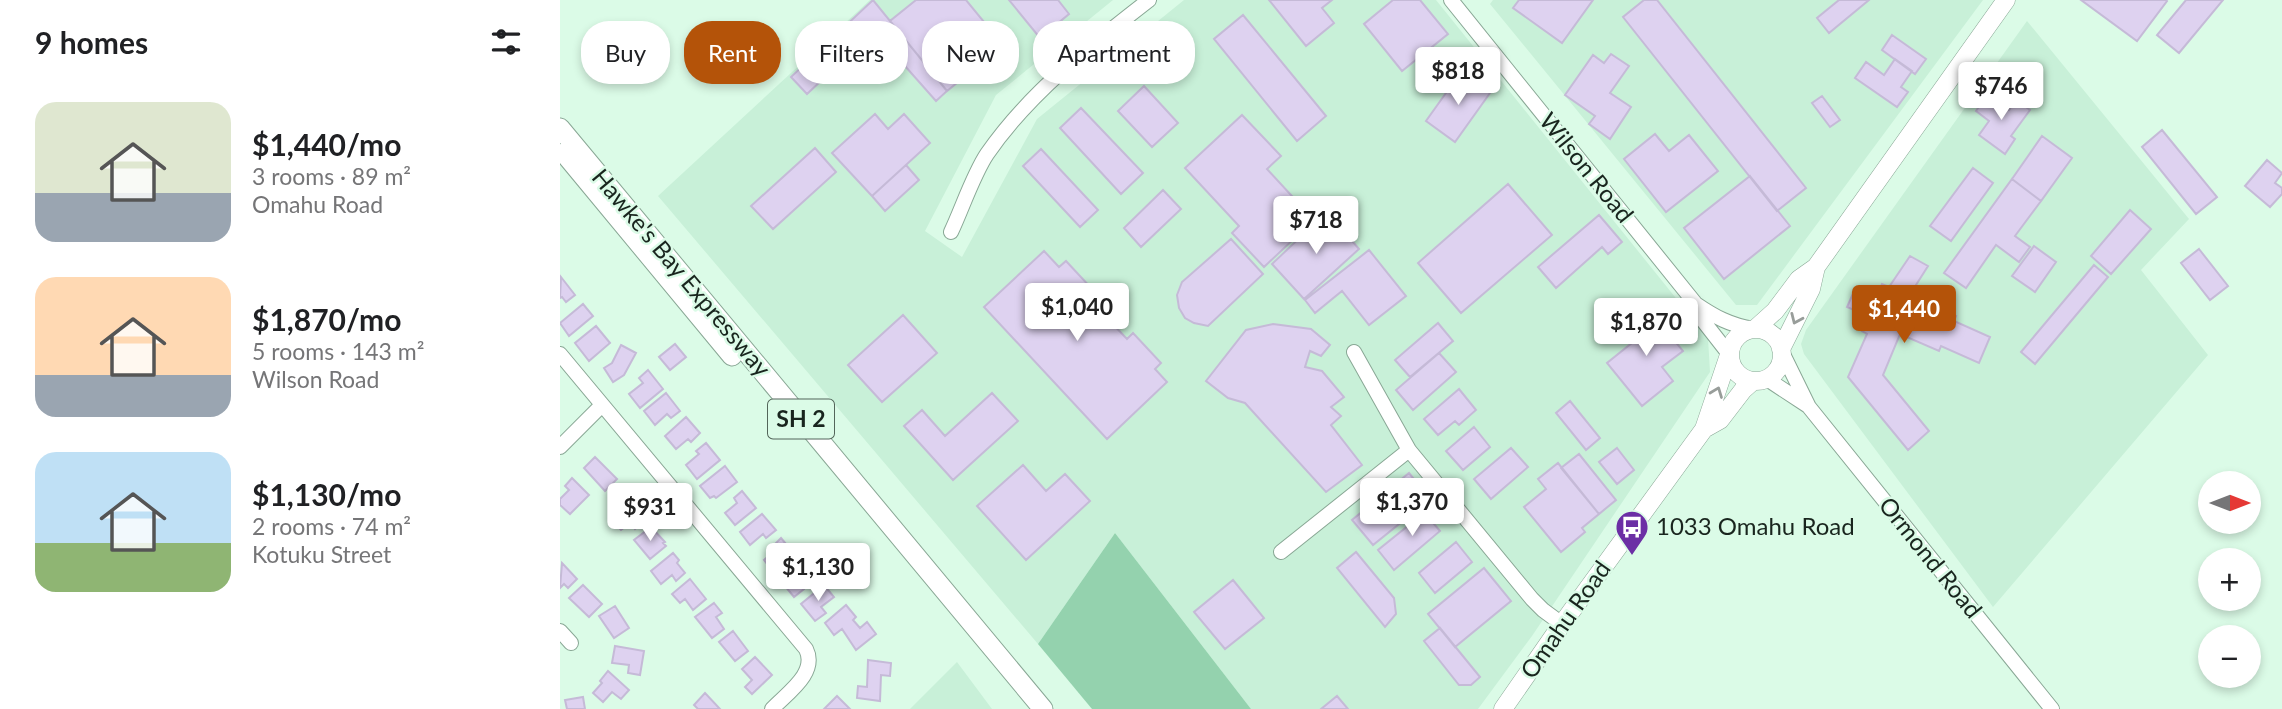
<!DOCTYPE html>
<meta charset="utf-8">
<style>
:root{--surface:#fff;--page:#f2f2f2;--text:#202124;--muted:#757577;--accent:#b45309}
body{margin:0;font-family:Lato,sans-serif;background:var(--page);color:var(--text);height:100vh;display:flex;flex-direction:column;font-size:26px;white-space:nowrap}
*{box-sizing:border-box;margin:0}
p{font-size:23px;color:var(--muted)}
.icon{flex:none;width:38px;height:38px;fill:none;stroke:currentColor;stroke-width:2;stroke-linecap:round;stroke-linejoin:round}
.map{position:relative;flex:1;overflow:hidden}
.sheet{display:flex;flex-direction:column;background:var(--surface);width:560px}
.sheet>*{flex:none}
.top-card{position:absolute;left:21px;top:21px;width:665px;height:63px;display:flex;gap:14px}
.needle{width:46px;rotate:90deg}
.fabs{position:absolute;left:1638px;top:471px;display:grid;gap:14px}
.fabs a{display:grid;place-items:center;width:63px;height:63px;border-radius:50%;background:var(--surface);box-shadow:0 4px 10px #0003;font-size:35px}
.price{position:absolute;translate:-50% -60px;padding:0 16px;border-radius:7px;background:#fff;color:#222;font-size:23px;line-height:46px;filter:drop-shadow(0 2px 4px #0008)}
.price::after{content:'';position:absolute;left:50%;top:42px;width:21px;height:16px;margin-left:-10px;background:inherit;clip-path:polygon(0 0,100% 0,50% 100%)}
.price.current{background:var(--accent);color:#fff}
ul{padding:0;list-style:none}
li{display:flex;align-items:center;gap:21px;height:175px;padding:0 35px}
li span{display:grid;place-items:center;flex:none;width:196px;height:140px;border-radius:21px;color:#555}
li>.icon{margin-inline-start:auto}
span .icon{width:84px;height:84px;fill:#fffc;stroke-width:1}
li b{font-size:30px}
h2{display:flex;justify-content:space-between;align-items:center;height:84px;padding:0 35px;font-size:30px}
.pill{padding:0 24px;border-radius:28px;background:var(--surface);box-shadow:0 4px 10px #0003;font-size:24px;line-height:63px}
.pill.current{background:var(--accent);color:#fff}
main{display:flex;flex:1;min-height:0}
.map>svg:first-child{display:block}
</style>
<main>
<section class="sheet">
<h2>9 homes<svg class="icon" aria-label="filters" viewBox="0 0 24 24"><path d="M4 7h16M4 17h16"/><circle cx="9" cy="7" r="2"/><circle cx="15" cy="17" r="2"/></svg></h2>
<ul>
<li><span style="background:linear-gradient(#dfe7d0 65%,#9aa5b1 0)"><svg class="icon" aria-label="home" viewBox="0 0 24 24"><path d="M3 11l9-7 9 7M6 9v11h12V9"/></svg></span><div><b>$1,440/mo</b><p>3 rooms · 89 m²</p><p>Omahu Road</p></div></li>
<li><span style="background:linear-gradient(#ffd9b3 70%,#9aa5b1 0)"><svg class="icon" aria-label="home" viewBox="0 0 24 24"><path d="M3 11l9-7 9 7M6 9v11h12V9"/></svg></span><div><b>$1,870/mo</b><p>5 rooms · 143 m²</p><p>Wilson Road</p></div></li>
<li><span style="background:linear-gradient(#bfe0f5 65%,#8fb573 0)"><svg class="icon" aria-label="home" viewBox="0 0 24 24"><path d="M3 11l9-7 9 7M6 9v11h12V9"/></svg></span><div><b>$1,130/mo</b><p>2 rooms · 74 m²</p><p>Kotuku Street</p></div></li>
</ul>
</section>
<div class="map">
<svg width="1722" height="709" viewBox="0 0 1722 709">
<rect width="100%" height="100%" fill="#dbfbe7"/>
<path fill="#c8f0d8" d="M 310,0 L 553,0 L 436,95 L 365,231 L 402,257 L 477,119 L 624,0 L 876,0 L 1148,338 L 1150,372 L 972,636 L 918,709 L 691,709 L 555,533 L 478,644 L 98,196 Z
M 933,0 L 1423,0 L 1197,305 L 1176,305 L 930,4 Z
M 1467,21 L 1629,219 L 1581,270 L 1648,355 L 1433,607 L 1244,354 L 1241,344 L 1246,330 Z
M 397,662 L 432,709 L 350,709 Z"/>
<path fill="#94d2ae" d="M 555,533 L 691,709 L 532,709 L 478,644 Z"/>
<path fill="#ded2f0" stroke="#c5bad7" stroke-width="2" d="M 313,0 L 387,91 L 376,101 L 314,31 L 247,94 L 231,77 Z
M 356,0 L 406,0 L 443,45 L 387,91 L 330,21 Z
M 449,0 L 498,0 L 509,14 L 480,38 Z
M 709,0 L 772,0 L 762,8 L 774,23 L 746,46 Z
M 833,0 L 860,0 L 888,34 L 842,71 L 804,24 Z
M 959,0 L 1033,0 L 1002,43 L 953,8 Z
M 1084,0 L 1097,0 L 1246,188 L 1217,211 L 1063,17 Z
M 1279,0 L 1309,0 L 1269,33 L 1257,18 Z
M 1521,0 L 1606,0 L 1607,1 L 1577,41 Z
M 1626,0 L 1663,0 L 1619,53 L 1597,35 Z
M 683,15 L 766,116 L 737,141 L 654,39 Z
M 1332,35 L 1366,59 L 1355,74 L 1322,50 Z
M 1051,54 L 1069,66 L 1050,93 L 1071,107 L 1050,139 L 1029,124 L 1035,116 L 1005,95 L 1033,55 L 1044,63 Z
M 1335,59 L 1352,71 L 1341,87 L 1348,92 L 1337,107 L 1295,78 L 1306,62 L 1324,75 Z
M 901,72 L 930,93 L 895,142 L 866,121 Z
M 584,86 L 618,123 L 592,147 L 558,111 Z
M 1428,94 L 1449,110 L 1456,100 L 1470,110 L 1451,136 L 1455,139 L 1445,154 L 1419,135 L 1429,121 L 1416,111 Z
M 1262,96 L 1280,120 L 1270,127 L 1252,103 Z
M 521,108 L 583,173 L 561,194 L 500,128 Z
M 315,114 L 328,129 L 344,114 L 370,143 L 312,196 L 272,153 Z
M 682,115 L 721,156 L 707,169 L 754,220 L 704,267 L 672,233 L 679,226 L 625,168 Z
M 1602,130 L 1657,197 L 1636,214 L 1582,147 Z
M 1095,134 L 1109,151 L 1129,135 L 1158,171 L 1106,212 L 1064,159 Z
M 1482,136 L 1512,158 L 1481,201 L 1452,179 Z
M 255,148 L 276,172 L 213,229 L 191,206 Z
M 481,149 L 538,210 L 520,227 L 463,166 Z
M 1707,160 L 1722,173 L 1715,183 L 1722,188 L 1722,194 L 1710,207 L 1685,186 Z
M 346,165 L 359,180 L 325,211 L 312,196 Z
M 1413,168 L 1433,183 L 1391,241 L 1370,226 Z
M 1190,176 L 1230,226 L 1164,279 L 1124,228 Z
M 1452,179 L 1481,201 L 1455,236 L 1470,247 L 1459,262 L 1436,245 L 1406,288 L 1384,273 Z
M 948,184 L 992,235 L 901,313 L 858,263 Z
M 603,190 L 621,209 L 581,247 L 564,228 Z
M 1570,210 L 1591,229 L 1551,274 L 1531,256 Z
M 767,212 L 799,249 L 744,299 L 712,264 Z
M 1039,215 L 1062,242 L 1048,254 L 1042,247 L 996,288 L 978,267 Z
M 671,239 L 703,274 L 648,326 L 634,323 L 625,318 L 619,308 L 617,295 L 622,282 Z
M 1474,246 L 1496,262 L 1475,292 L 1452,276 Z
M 1639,249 L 1668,286 L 1650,300 L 1621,263 Z
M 809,250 L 846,296 L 809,325 L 782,291 L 755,313 L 745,300 Z
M 484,251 L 499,267 L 506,261 L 533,290 L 527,297 L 567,339 L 573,333 L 601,363 L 595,369 L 607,382 L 547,439 L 424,307 Z
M 1350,256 L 1368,266 L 1349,296 L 1396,316 L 1394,321 L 1430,337 L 1419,363 L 1381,346 L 1379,351 L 1340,334 L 1323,375 L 1369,431 L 1348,450 L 1288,377 L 1307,334 L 1302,331 L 1308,316 L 1287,307 L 1295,289 L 1316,298 L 1322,284 L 1329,287 Z
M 1534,265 L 1548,277 L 1475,364 L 1461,352 Z
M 1,277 L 15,295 L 6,302 L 2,297 L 0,298 Z
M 23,304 L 33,316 L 9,336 L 0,323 Z
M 1088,308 L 1123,351 L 1102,367 L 1113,381 L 1082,406 L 1047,363 L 1078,338 L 1067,325 Z
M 343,315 L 377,353 L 322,402 L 288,365 Z
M 878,323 L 893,341 L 850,377 L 835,360 Z
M 713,324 L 751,329 L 770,345 L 761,356 L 750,351 L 745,367 L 762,371 L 784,397 L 771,407 L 781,416 L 771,425 L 802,465 L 766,492 L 685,403 L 668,398 L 646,381 L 686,330 Z
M 36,326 L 50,343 L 29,361 L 15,343 Z
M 115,344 L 126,357 L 110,370 L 99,357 Z
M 61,345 L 76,353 L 64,375 L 53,382 L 44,368 L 52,363 Z
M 879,353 L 896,372 L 853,410 L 836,390 Z
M 88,370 L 103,389 L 80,408 L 69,394 L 83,383 L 79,378 Z
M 899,389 L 916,410 L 899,425 L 895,421 L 878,435 L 864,419 Z
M 106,393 L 120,411 L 111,418 L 107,414 L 95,425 L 84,411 Z
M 432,393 L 458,421 L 393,480 L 344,426 L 362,410 L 385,436 Z
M 1010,401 L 1040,438 L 1026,450 L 996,413 Z
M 126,417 L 140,433 L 131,442 L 128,439 L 116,449 L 105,436 Z
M 914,427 L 930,447 L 903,470 L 886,451 Z
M 146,443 L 160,460 L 137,479 L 126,465 L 139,454 L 136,451 Z
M 951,448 L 968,467 L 931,499 L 914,479 Z
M 1057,448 L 1074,470 L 1057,484 L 1039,462 Z
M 1019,454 L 1056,500 L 1039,514 L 1001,468 Z
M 35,457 L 57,479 L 45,491 L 24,468 Z
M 998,463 L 1039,514 L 1022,528 L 1025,532 L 1001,552 L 964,507 L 986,489 L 978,479 Z
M 463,465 L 486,491 L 505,474 L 530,501 L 466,560 L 417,506 Z
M 165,466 L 177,482 L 156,498 L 154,496 L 150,498 L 140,486 Z
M 849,473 L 862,489 L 851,498 L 859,508 L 813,545 L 792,520 Z
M 12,478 L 29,495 L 10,514 L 0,505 L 0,499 L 9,490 L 5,486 Z
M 182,491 L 196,508 L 175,525 L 165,513 L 177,503 L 174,498 Z
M 71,500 L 78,508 L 75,510 L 84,521 L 75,529 L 70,523 L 61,530 L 50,518 Z
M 874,505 L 883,516 L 874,524 L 880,531 L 834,570 L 818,550 Z
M 202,514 L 216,530 L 206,538 L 203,534 L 190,545 L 180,532 Z
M 91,527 L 105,542 L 103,543 L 106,546 L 90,559 L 74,540 Z
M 221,538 L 235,555 L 214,573 L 204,560 L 216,550 L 213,546 Z
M 896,542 L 912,562 L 875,593 L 859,573 Z
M 796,552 L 834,598 L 836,614 L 825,627 L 777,568 Z
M 113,553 L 119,560 L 117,563 L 125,573 L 116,581 L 112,575 L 101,584 L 91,571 Z
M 2,563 L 17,579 L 8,588 L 4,584 L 0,588 Z
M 242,566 L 252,578 L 242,586 L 244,589 L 234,597 L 220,580 L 233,569 L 235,572 Z
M 924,568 L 951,601 L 895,647 L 868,614 Z
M 130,579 L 146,599 L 133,610 L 125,599 L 120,603 L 112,594 Z
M 673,580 L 704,618 L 665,649 L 634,612 Z
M 23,585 L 42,604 L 29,617 L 9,598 Z
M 264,585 L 274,597 L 261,607 L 266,613 L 255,621 L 241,604 Z
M 154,603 L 162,613 L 156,617 L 164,629 L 152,638 L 135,617 Z
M 286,605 L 296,617 L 293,620 L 300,628 L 307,622 L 316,634 L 296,650 L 282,629 L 274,635 L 265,623 Z
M 55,606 L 69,628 L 54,638 L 39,616 Z
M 880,628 L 920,677 L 911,685 L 899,685 L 864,641 Z
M 173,631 L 188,651 L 175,661 L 159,642 Z
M 55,646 L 84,651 L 80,675 L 68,673 L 69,665 L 52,663 Z
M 195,657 L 212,675 L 192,694 L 185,687 L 192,680 L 182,669 Z
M 308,660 L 331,663 L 330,676 L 321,675 L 320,701 L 297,698 L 298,686 L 307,687 Z
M 48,671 L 69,690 L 61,699 L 52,692 L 43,702 L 33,693 L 42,683 L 40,681 Z
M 145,693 L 160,709 L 138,709 L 134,705 Z
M 277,696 L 290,709 L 264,709 Z
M 777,696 L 788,709 L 761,709 Z
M 23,697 L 25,709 L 7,709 L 5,700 Z"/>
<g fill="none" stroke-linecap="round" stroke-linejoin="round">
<defs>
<path id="minor" d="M 891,0 L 1135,303 L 1144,322 L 1169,354
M 391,232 C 402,209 413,175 427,154 C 469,93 531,45 589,0
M 1136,304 C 1155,317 1170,325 1193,329
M 794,352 L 849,450 L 972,599 L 983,610 L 1002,624
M 1222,352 L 1249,407 L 1492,709
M 0,354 L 246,649 C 258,673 227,693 212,709
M 1207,379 L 1248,406
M 0,447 L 42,405
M 721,552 L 849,450
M 0,631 L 11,643"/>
<path id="major" d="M1170 355a26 26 0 1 1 52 0a26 26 0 1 1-52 0Z
M 1195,329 L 1215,311 L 1239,279 L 1256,267
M 1221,349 L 1251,289 L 1256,267 L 1446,0
M 1144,429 L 1160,420 L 1183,390 L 1192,382
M 943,709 L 1002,624 L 1144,429 L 1169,355"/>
<path id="highway" d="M 0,128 L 483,709
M 4,153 L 172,356"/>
</defs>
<use href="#minor" stroke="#89a795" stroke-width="16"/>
<use href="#major" stroke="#89a795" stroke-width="19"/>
<use href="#highway" stroke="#89a795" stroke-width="21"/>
<use href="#minor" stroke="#fff" stroke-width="14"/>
<use href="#major" stroke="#fff" stroke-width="18"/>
<use href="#highway" stroke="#fff" stroke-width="19"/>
</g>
<defs><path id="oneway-chevron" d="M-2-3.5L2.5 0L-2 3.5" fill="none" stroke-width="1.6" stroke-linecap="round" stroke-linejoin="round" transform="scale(1.75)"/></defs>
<g stroke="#989d9a">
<use href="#oneway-chevron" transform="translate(1236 319) rotate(114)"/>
<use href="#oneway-chevron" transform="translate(1157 392) rotate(-69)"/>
</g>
<defs>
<symbol id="bus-pin" viewBox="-11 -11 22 30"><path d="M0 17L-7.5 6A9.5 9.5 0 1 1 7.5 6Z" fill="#6c2fa5" stroke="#dbfbe7"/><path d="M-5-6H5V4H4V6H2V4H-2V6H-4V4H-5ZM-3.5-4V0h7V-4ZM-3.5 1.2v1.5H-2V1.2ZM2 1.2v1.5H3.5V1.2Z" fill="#fff"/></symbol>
</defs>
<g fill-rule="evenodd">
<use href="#bus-pin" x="1053" y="508" width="38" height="52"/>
</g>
<g text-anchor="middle" stroke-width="5" stroke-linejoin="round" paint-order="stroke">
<rect fill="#dbfbe7" stroke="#53655a" stroke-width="2" x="208" y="399.5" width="66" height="39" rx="5"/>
<g font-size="23" font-weight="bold" fill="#19251e">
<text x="241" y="427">SH 2</text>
</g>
<g font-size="24" fill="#19251e" stroke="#dbfbe7">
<text transform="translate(1026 168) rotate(51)" y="8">Wilson Road</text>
<text transform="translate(121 273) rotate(50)" y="8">Hawke's Bay Expressway</text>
<text transform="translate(1370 558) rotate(51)" y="8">Ormond Road</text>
<text transform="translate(1006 620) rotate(-55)" y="8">Omahu Road</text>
</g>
<g font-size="24" fill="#19251e" stroke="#dbfbe7" text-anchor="start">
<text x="1096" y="535">1033 Omahu Road</text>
</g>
</g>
</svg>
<div class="fabs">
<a><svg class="needle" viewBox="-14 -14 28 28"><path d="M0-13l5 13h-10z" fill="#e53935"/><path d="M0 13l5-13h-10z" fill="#757577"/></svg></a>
<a>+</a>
<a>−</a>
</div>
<b class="price" style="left:898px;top:107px">$818</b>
<b class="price" style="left:1441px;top:122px">$746</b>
<b class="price" style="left:756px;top:256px">$718</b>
<b class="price" style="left:517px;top:343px">$1,040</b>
<b class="price current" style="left:1344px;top:345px">$1,440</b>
<b class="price" style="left:1086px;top:358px">$1,870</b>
<b class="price" style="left:852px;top:538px">$1,370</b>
<b class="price" style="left:90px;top:543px">$931</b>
<b class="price" style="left:258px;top:603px">$1,130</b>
<div class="top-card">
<a class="pill">Buy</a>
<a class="pill current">Rent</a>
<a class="pill">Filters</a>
<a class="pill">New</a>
<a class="pill">Apartment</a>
</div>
</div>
</main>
